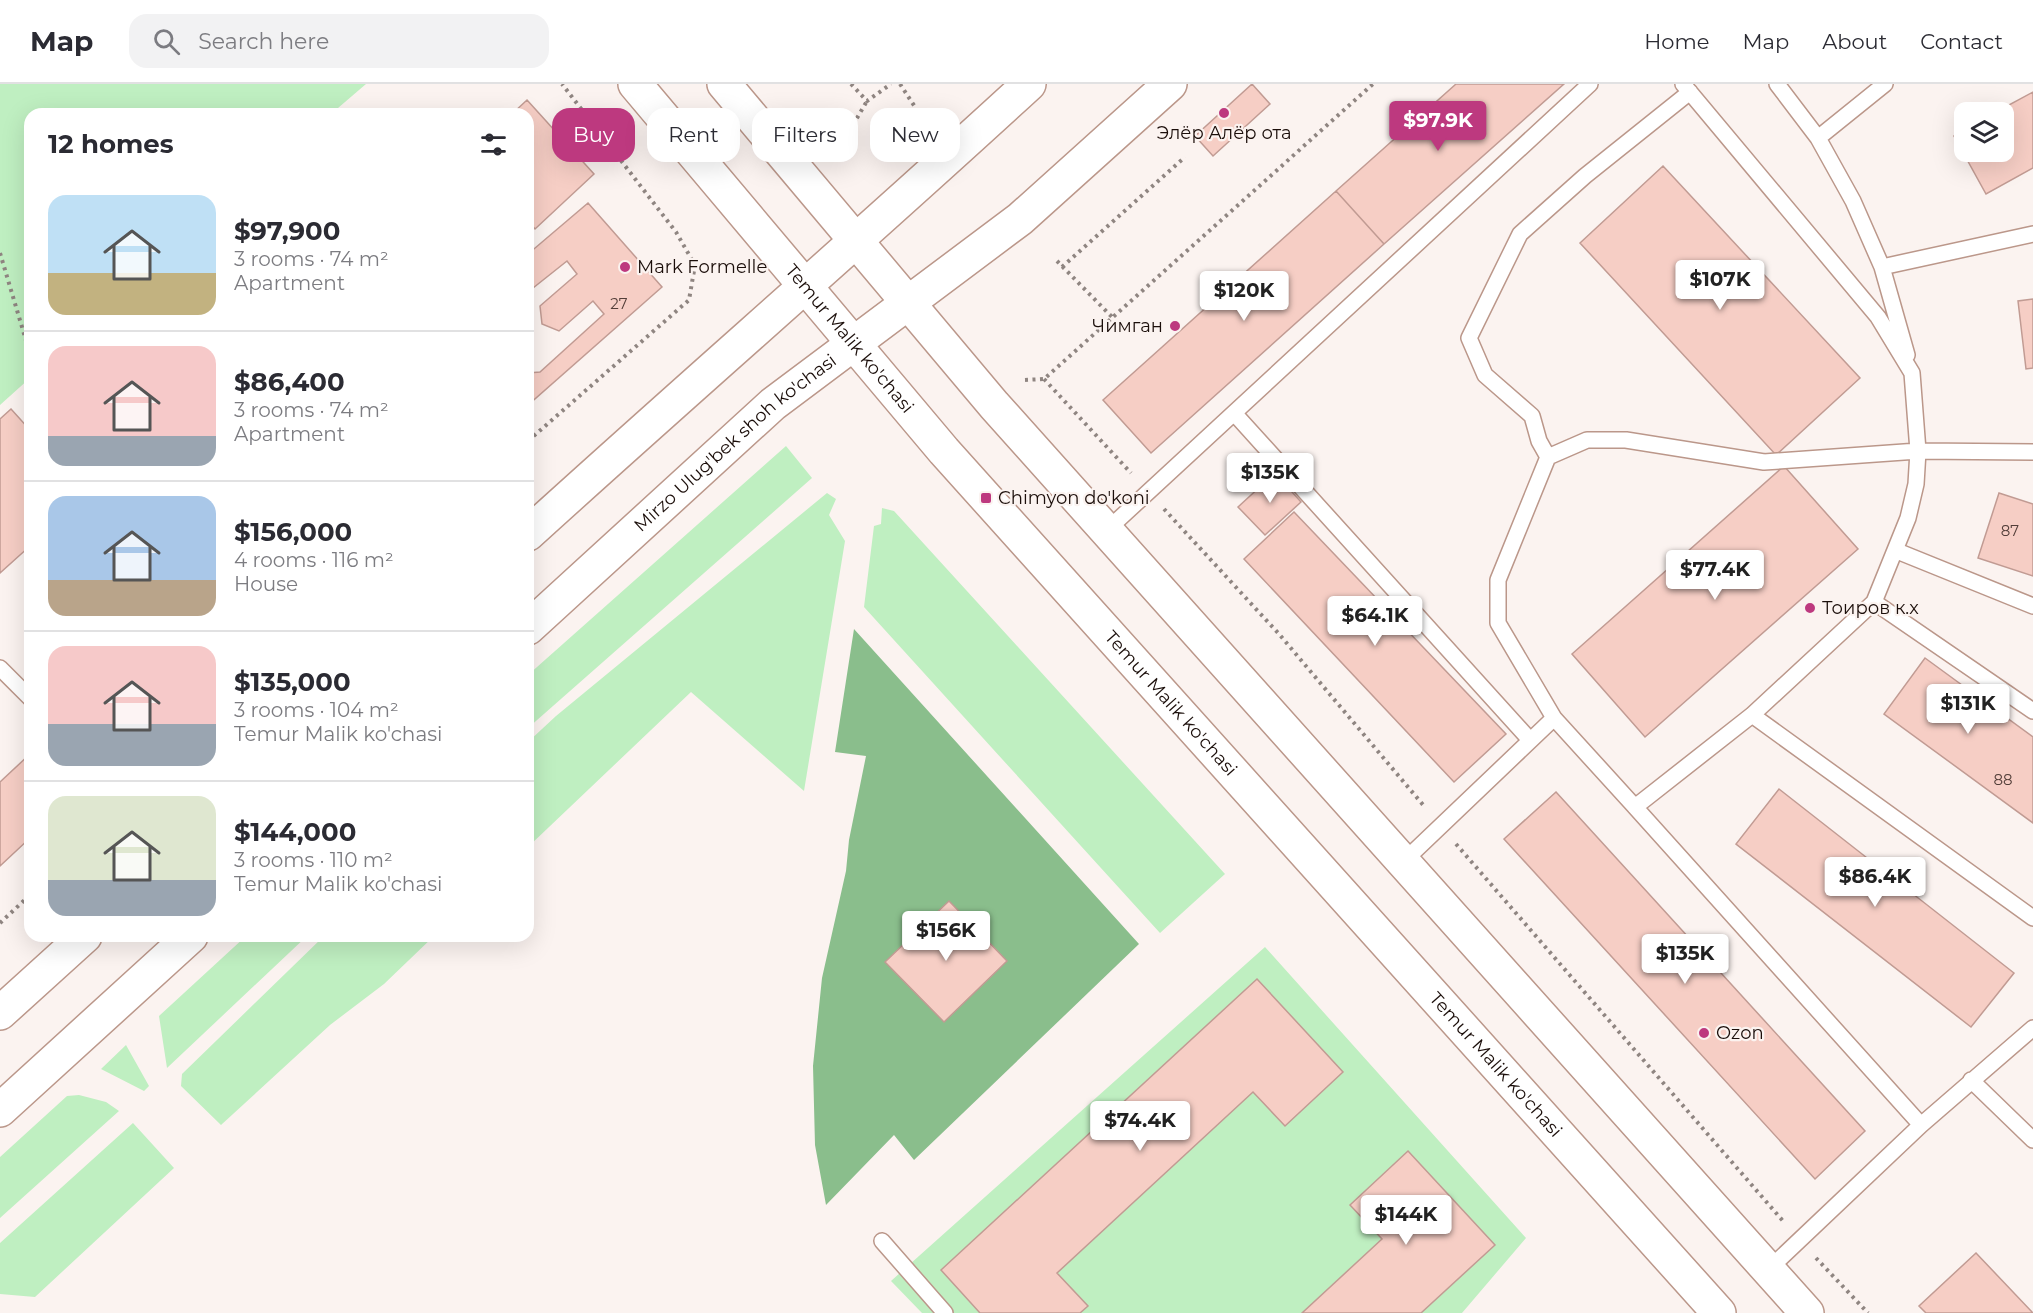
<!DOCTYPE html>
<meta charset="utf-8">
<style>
:root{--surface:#fff;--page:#f2f2f3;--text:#2b2b33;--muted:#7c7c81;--line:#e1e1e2;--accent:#bd397f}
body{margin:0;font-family:Montserrat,sans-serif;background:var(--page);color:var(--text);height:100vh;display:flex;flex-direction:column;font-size:22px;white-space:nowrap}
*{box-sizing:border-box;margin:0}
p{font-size:20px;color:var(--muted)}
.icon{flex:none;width:33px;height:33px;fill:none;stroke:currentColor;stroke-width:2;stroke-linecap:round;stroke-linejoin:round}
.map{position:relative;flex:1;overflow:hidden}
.side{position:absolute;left:24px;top:24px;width:510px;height:834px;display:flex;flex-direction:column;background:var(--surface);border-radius:18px;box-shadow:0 6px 24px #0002}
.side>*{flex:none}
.hud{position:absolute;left:552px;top:24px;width:570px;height:54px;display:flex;gap:12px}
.fabs{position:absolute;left:1954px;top:18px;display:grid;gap:12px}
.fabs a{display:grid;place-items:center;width:60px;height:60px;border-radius:12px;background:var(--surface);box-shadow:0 6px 24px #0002;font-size:30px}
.price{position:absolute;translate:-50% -51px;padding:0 14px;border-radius:6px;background:#fff;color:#222;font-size:20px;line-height:39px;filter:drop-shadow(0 2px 3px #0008)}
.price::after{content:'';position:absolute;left:50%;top:36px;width:18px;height:14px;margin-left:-9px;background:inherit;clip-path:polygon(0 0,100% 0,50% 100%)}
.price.active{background:var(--accent);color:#fff}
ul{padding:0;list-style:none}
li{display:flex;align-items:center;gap:18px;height:150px;padding:0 24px}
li+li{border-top:2px solid var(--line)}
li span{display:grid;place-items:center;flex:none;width:168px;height:120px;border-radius:18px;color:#555}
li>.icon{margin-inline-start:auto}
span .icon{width:72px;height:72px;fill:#fffc;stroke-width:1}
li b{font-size:26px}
h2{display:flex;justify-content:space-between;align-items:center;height:72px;padding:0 24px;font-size:26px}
.chip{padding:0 21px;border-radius:18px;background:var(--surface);box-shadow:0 6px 24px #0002;font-size:21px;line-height:54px}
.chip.active{background:var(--accent);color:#fff}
header{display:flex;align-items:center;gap:36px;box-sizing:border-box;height:84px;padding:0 30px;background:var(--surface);border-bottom:2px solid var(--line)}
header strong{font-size:28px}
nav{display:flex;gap:33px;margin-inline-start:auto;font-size:21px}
.search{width:420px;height:54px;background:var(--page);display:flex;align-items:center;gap:15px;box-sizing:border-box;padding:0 21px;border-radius:18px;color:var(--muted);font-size:22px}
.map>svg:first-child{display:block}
</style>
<header>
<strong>Map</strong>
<div class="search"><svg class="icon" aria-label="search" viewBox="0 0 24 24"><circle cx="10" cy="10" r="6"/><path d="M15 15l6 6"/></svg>Search here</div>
<nav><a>Home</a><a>Map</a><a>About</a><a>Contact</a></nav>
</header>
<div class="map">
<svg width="2033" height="1229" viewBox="0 0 2033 1229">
<rect width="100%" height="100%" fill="#fbf3f0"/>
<path fill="#bfefc1" d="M 0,0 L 366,0 L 331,30 L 30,30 L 30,294 L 0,321 Z
M 786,362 L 812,394 L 528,644 L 528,591 Z
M 827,409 L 836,415 L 829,431 L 845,457 L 804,707 L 691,608 L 528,763 L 528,658 L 556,632 Z
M 882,424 L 894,427 L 1225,790 L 1160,849 L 864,523 L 874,442 L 881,440 Z
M 246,852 L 307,852 L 167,984 L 159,932 Z
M 324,852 L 434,852 L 384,900 L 330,941 L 221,1041 L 181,1002 L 182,990 Z
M 1265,863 L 1526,1154 L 1462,1229 L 922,1229 L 891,1197 Z
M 126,961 L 149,1002 L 144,1007 L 101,985 Z
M 79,1011 L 106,1018 L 119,1027 L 0,1134 L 0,1073 L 67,1012 Z
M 133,1039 L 174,1084 L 35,1213 L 0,1210 L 0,1159 Z"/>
<path fill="#8abe8c" d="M 854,545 L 1139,860 L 914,1076 L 894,1051 L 826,1121 L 815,1061 L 813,982 L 822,894 L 846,787 L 849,756 L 866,672 L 835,668 Z"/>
<path fill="#f6cec5" stroke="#c19b93" stroke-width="1.5" d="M 1252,0 L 1270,20 L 1213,72 L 1195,52 Z
M 1456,0 L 1564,0 L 1384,160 L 1336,107 Z
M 2033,8 L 2033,84 L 1986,110 L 1954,52 L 1965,46 L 1965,68 L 2004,68 L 2004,28 L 1996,28 Z
M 527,16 L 594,90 L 535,145 L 528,137 L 528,111 L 531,108 L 528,105 L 528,30 L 512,30 Z
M 1663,82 L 1860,294 L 1776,371 L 1580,159 Z
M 1336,107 L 1384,160 L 1151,369 L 1103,316 Z
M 588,119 L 662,203 L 528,321 L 528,289 L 540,288 L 604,230 L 593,217 L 559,247 L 542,240 L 540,222 L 577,190 L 567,177 L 528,208 L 528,170 Z
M 2033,215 L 2033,284 L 2026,285 L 2018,217 Z
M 11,325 L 30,346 L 30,462 L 0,489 L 0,335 Z
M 1784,382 L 1858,465 L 1645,653 L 1572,570 Z
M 1275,389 L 1301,418 L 1265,451 L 1238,423 Z
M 1999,409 L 2033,420 L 2033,492 L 1978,474 Z
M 1294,428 L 1506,650 L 1454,698 L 1244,475 Z
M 1925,574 L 2033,653 L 2033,739 L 1884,630 Z
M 30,670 L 30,754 L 0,782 L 0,698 Z
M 1779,705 L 2014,889 L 1971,943 L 1736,760 Z
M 1556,708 L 1865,1047 L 1815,1095 L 1504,755 Z
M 949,817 L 1007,877 L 944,938 L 885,878 Z
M 1257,895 L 1343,988 L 1285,1042 L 1253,1008 L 1057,1189 L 1088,1222 L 1080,1229 L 980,1229 L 941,1186 Z
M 1408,1067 L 1495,1161 L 1421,1229 L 1302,1229 L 1382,1155 L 1350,1121 Z
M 1976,1169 L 2033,1229 L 1926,1229 L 1919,1222 Z"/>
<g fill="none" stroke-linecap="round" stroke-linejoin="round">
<defs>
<path id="service" d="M 1683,0 L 1878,233 L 1912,289 L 1918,367 L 1916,400 L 1908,434 L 1874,518 L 1752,631 L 1635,723 L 1921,1041
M 1777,0 L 1818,54 L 1853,117 L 1882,183
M 1690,8 L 1585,92 L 1520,150 L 1469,254 L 1485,291 L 1532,332 L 1539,357 L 1548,373 L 1587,356 L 1626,356 L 1764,378 L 1918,367 L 2033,368
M 1818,54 L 1885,0
M 1907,271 L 1882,183 L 2033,150
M 1234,329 L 1530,656
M 1548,373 L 1498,496 L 1498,539 L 1554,634
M 1106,447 L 1590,0
M 1897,467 L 2033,522
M 1874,518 L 2033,627
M 0,584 L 30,614
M 1752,631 L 2033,834
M 1403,778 L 1554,634 L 1635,723
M 1971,996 L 2033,1056
M 882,1157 L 945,1229
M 1768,1186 L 1921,1041 L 2033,944"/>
<g id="primary">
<path d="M 528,450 C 694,299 864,152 1029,0"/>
<path id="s1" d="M 528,544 L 773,320 L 1020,135 L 1170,0"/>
<path d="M 0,929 L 85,852"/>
<path d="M 0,1026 L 191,852"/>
</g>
<g id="trunk">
<path id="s2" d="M 635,0 L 944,367 L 1719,1229"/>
<path d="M 724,0 L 994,321 L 1807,1229"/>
</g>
</defs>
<use href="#service" stroke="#bb978a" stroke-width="18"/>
<use href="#primary" stroke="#bb978a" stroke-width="36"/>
<use href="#trunk" stroke="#bb978a" stroke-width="36"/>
<path stroke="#8f8581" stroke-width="4" stroke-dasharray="3 4.5" stroke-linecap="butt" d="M 851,0 L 867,17 L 891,0
M 900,0 L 921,32
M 834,73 L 867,17
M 0,169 L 30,270
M 1057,177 L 1112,233
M 1062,183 L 1185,73
M 1044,295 L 1131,389
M 1025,296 L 1044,295 L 1373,0
M 528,357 L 689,216 L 695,181 L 676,148 L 562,0
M 1164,425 L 1279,550 L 1424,722
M 1456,760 L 1783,1137
M 0,839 L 30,811
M 1816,1174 L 1868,1229"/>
<use href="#service" stroke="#fff" stroke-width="15"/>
<use href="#primary" stroke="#fff" stroke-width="33"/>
<use href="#trunk" stroke="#fff" stroke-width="33"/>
</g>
<g fill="#bd397f" stroke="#fbf3f0" stroke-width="2">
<circle cx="1224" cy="29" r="6"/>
<circle cx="625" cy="183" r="6"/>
<circle cx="1175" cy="242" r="6"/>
<rect x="980" y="408" width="12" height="12" rx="3"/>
<circle cx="1810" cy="524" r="6"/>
<circle cx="1704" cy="949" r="6"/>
</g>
<g text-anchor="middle" stroke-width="4.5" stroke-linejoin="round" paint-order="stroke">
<g font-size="15" fill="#523e39">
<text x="619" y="225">27</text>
<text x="2010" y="452">87</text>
<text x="2003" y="701">88</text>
</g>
<g font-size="18" fill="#1b0e0a" stroke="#fbf3f0" text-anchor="start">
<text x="1224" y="55" text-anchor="middle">Элёр Алёр ота</text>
<text x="637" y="189">Mark Formelle</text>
<text x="1163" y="248" text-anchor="end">Чимган</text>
<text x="998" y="420">Chimyon do'koni</text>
<text x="1822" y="530">Тоиров к.х</text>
<text x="1716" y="955">Ozon</text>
</g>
<g font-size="18" fill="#1b0e0a" stroke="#fbf3f0">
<text dy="6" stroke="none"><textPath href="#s2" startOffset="333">Temur Malik ko'chasi</textPath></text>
<text dy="6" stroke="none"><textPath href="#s1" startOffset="278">Mirzo Ulug'bek shoh ko'chasi</textPath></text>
<text dy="6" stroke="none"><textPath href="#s2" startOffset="819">Temur Malik ko'chasi</textPath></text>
<text dy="6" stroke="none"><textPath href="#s2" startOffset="1305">Temur Malik ko'chasi</textPath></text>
</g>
</g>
</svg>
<div class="fabs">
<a><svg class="icon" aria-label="layers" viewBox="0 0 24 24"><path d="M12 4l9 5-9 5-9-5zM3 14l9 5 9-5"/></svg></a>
</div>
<b class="price active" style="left:1438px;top:68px">$97.9K</b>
<b class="price" style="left:1720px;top:227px">$107K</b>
<b class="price" style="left:1244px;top:238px">$120K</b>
<b class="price" style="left:1270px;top:420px">$135K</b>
<b class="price" style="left:1715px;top:517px">$77.4K</b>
<b class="price" style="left:1375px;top:563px">$64.1K</b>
<b class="price" style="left:1968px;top:651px">$131K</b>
<b class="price" style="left:1875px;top:824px">$86.4K</b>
<b class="price" style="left:946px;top:878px">$156K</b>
<b class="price" style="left:1685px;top:901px">$135K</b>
<b class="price" style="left:1140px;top:1068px">$74.4K</b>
<b class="price" style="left:1406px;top:1162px">$144K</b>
<div class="hud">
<a class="chip active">Buy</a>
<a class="chip">Rent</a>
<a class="chip">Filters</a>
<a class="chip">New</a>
</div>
<section class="side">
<h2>12 homes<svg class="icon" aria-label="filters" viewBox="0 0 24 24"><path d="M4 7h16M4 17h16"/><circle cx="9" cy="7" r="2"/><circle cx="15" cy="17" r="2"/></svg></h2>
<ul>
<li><span style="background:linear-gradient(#bfe0f5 65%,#c2b280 0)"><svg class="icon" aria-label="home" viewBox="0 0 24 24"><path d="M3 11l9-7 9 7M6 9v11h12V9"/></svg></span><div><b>$97,900</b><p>3 rooms · 74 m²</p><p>Apartment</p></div></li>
<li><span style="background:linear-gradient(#f6c9c9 75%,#9aa5b1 0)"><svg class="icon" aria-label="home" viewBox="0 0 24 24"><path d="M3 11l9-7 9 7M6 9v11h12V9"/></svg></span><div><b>$86,400</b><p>3 rooms · 74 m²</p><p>Apartment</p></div></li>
<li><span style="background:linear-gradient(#a9c7e8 70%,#b9a48a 0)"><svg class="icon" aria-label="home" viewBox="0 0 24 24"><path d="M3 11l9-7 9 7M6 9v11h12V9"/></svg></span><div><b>$156,000</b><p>4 rooms · 116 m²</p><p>House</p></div></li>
<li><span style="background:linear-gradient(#f6c9c9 65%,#9aa5b1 0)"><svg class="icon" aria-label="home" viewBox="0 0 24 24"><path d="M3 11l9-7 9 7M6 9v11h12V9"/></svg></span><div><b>$135,000</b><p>3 rooms · 104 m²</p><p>Temur Malik ko'chasi</p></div></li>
<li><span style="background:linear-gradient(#dfe7d0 70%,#9aa5b1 0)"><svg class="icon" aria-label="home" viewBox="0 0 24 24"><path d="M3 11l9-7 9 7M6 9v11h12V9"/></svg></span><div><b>$144,000</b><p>3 rooms · 110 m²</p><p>Temur Malik ko'chasi</p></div></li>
</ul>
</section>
</div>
